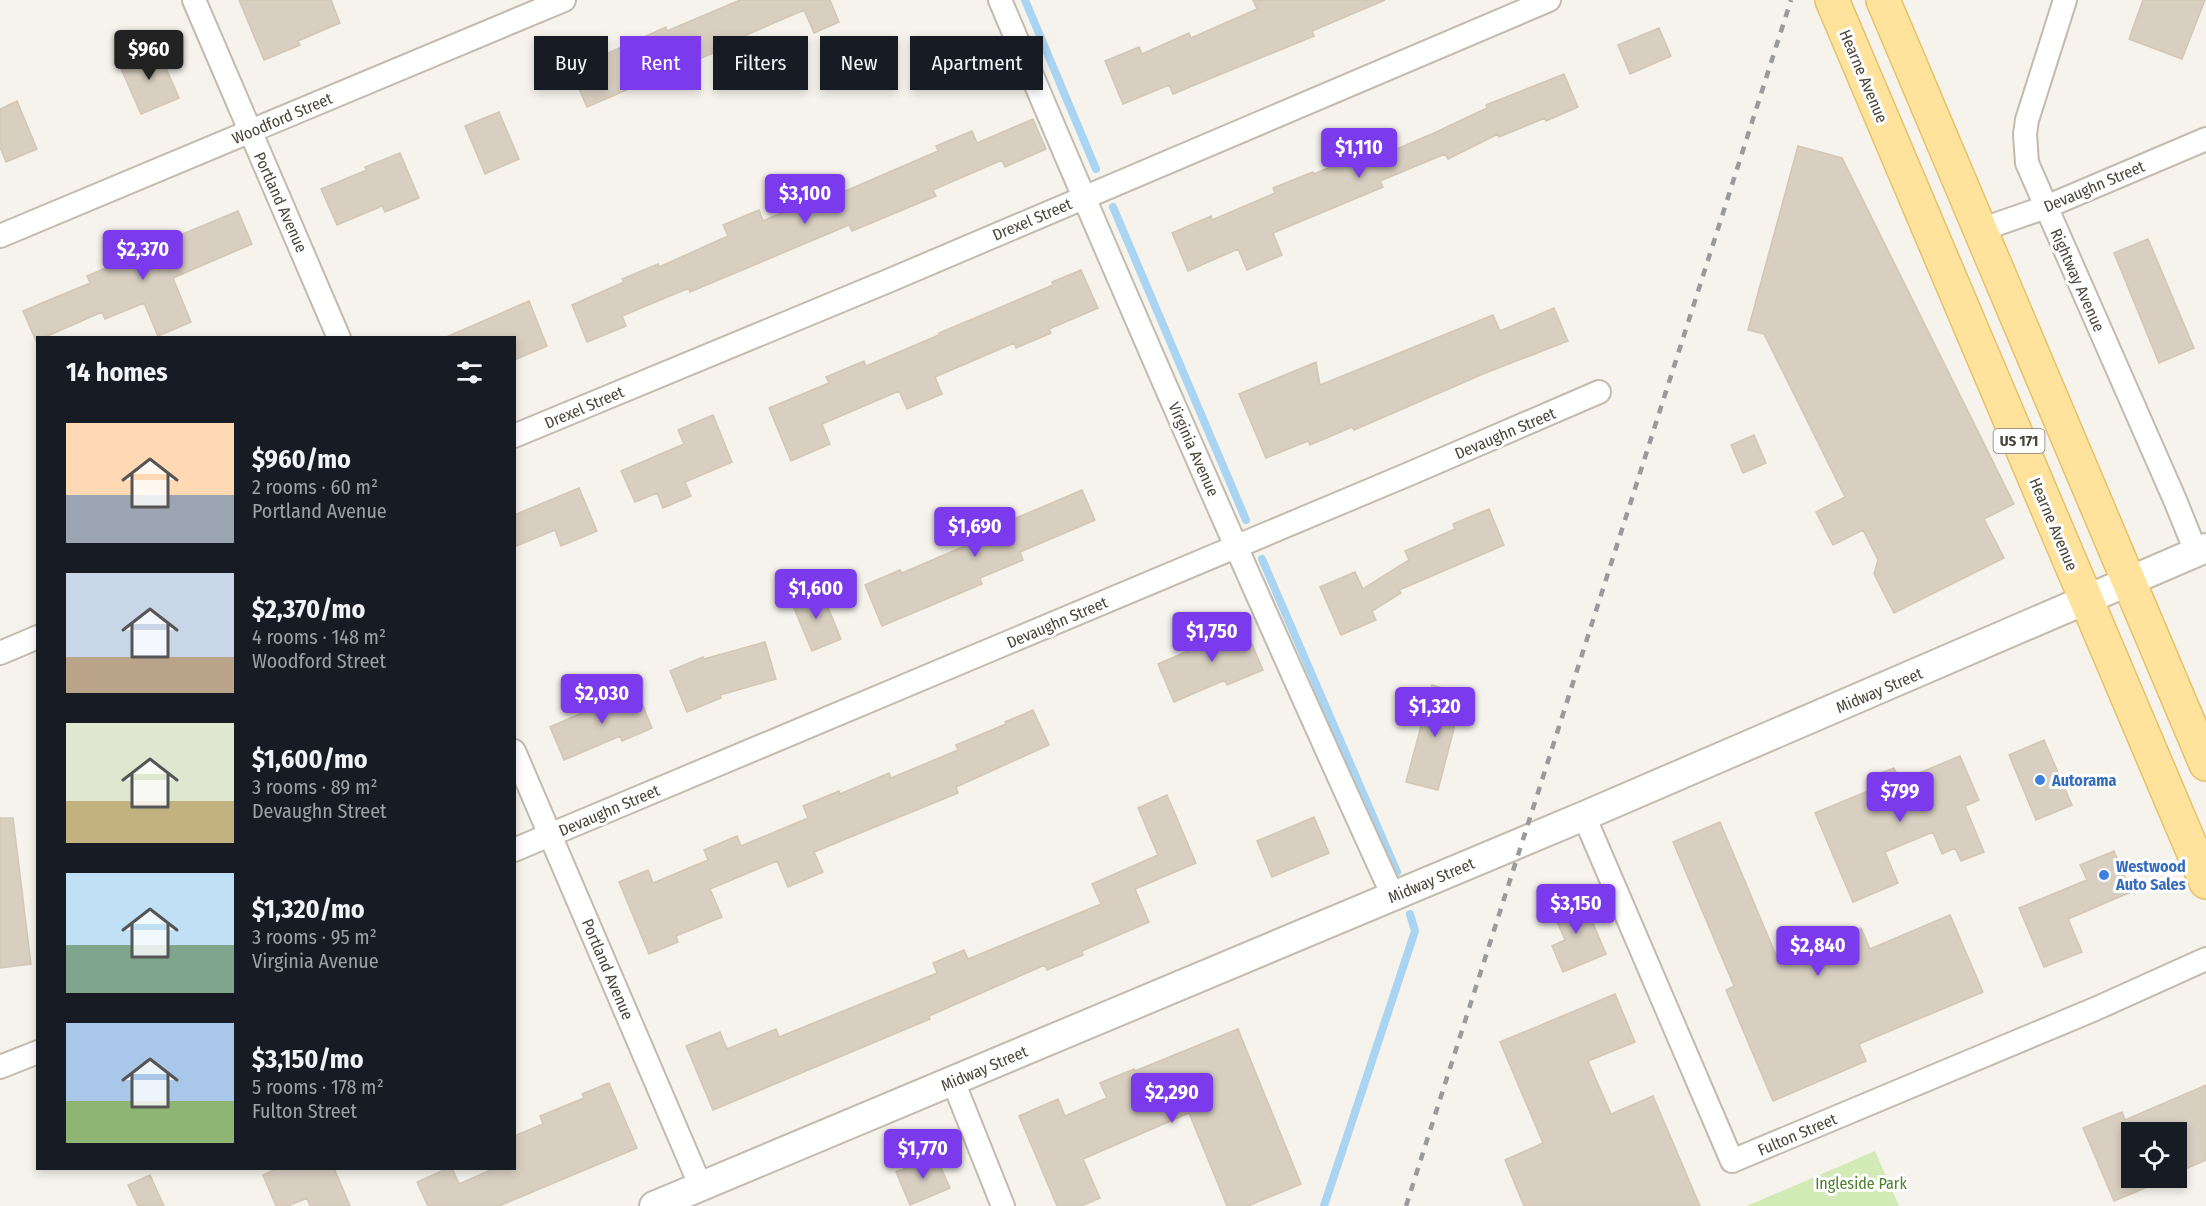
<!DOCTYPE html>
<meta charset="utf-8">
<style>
:root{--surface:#171b24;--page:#20242c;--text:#f1f3f6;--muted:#9ea1a6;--accent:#7c3aed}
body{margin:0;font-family:"Fira Sans Condensed",sans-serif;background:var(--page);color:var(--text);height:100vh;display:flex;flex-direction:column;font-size:22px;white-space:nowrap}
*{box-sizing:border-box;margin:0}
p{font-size:20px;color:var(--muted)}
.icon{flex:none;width:33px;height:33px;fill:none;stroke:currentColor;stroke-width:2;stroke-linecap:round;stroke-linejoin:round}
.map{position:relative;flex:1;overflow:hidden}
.side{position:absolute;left:36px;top:336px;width:480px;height:834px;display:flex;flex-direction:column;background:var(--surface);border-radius:0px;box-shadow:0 3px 9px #0003}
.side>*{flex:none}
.top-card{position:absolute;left:534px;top:36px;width:570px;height:54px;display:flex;gap:12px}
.controls{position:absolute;left:2121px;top:1122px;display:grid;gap:12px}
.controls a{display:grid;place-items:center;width:66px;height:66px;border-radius:0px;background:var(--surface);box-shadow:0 3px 9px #0003;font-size:30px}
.price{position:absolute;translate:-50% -51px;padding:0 14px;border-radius:6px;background:var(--accent);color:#fff;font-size:20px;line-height:39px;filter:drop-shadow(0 2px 3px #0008)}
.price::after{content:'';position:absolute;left:50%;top:36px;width:18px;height:14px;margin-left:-9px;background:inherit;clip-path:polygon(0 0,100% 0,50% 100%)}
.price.on{background:#222;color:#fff}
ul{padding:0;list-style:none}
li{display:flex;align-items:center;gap:18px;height:150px;padding:0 30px}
li span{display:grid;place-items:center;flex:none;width:168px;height:120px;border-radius:0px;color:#555}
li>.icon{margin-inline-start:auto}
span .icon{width:72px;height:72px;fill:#fffc;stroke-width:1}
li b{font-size:26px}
h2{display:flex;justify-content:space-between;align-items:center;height:72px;padding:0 30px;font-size:26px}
.tag{padding:0 21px;border-radius:0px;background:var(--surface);box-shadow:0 3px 9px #0003;font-size:21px;line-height:54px}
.tag.on{background:var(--accent);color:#fff}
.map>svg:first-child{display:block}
</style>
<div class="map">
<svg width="2206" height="1206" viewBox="0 0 2206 1206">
<rect width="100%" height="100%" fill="#f6f3ec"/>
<path fill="#d2eab5" d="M 1875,1151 L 1899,1206 L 1747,1206 Z"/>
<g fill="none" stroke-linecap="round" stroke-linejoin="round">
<path stroke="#a9d4f2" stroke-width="8" d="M 1025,0 L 1096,169
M 1113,207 L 1246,520
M 1262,559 L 1397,872
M 1324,1206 L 1415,931 L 1410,914"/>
</g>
<path fill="#d8cfc1" stroke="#d3c7b4" stroke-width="1.5" d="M 239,0 L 331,0 L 340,23 L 298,41 L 300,45 L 264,60 Z
M 740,0 L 830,0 L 839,22 L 814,33 L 804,10 L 735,40 L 735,41 L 712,51 L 713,53 L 587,107 L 571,70 L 666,27 L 667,31 Z
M 1253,0 L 1385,0 L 1312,31 L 1314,36 L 1173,94 L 1169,85 L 1123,104 L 1105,61 L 1139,47 L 1142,54 L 1189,33 L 1191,38 L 1257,9 Z
M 2143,0 L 2205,0 L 2182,59 L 2129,39 Z
M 1659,28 L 1671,56 L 1630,74 L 1618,45 Z
M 157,47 L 179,98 L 141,114 L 119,64 Z
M 1564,74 L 1578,107 L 1546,121 L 1545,118 L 1499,137 L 1498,134 L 1448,159 L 1445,154 L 1380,181 L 1383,187 L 1273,233 L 1282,255 L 1247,270 L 1238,249 L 1188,271 L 1172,233 L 1211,216 L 1212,220 L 1275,193 L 1273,188 L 1313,172 L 1314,174 L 1368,151 L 1371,160 L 1434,133 L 1487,108 L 1486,105 Z
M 17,101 L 37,149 L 6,162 L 0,147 L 0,109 Z
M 499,112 L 519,159 L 485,174 L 465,126 Z
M 1033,119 L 1046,149 L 1005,167 L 1002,160 L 933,190 L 936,196 L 852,231 L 849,225 L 690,292 L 689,288 L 622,316 L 626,326 L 587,342 L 572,305 L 624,282 L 622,279 L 658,264 L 659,267 L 728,236 L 723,225 L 759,210 L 763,221 L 811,200 L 813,205 L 938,151 L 936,146 L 972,131 L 977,143 Z
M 1798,146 L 1842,158 L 2014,504 L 1984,519 L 2004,558 L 1894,613 L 1874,574 L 1878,560 L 1863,530 L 1833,545 L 1816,512 L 1845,497 L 1764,334 L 1748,330 Z
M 400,153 L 419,198 L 385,212 L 382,206 L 337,225 L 321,189 L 367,170 L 365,167 Z
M 238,211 L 252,244 L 173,278 L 191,322 L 158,336 L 144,303 L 105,319 L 102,312 L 43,338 L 38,338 L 36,341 L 23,311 L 90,283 L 87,276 L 125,260 L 125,258 Z
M 2148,239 L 2194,348 L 2159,363 L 2114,253 Z
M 1081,270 L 1098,308 L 1049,329 L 1051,333 L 1016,348 L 1014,343 L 935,377 L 942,394 L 907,409 L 899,391 L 822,424 L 830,444 L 791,461 L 769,408 L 829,383 L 826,377 L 864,361 L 866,366 L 939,335 L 939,333 L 1053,285 L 1052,282 Z
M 529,301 L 547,346 L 514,360 L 514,338 L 444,338 Z
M 1554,308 L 1568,341 L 1483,374 L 1354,430 L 1352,427 L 1310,445 L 1308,441 L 1266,458 L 1239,394 L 1316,362 L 1320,385 L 1493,315 L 1500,331 Z
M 713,415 L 732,462 L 685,482 L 691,496 L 663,508 L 657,493 L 635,502 L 621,471 L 684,444 L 678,430 Z
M 1754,435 L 1766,463 L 1743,473 L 1731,445 Z
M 579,488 L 597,531 L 561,546 L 555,530 L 514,547 L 514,515 Z
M 1082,490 L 1095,520 L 1020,552 L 1023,560 L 980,578 L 982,584 L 882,626 L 865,585 L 900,570 L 902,573 L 974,542 L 968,526 L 1002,511 L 1007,522 Z
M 1489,509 L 1504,545 L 1399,590 L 1401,593 L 1372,611 L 1376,620 L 1341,635 L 1320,587 L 1355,572 L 1363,589 L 1409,560 L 1405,551 L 1455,529 L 1453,524 Z
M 820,588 L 841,639 L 812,651 L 791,601 Z
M 1242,621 L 1263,670 L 1227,685 L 1225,680 L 1174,702 L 1158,664 L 1209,642 L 1207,636 Z
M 765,642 L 776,679 L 720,695 L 721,698 L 687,712 L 670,671 L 703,657 L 704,659 Z
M 1432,685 L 1463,694 L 1438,790 L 1406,782 Z
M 636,689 L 652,728 L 622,741 L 620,736 L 564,760 L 550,727 Z
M 1033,710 L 1049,745 L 956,787 L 958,793 L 814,852 L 823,872 L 788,887 L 777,861 L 710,889 L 722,917 L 676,936 L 678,942 L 649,954 L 619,882 L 648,870 L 653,883 L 708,860 L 704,850 L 737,836 L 741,846 L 808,818 L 803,806 L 839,791 L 840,794 L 889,773 L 891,778 L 958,750 L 956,745 L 1006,724 L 1005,722 Z
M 2044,740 L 2072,805 L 2036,820 L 2009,755 Z
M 1960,756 L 1979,800 L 1965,806 L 1984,852 L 1961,861 L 1955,848 L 1942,854 L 1933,832 L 1885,852 L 1898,883 L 1853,902 L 1815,813 L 1873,789 L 1868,778 L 1894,768 L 1900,781 Z
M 1167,795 L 1196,863 L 1135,889 L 1149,922 L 1082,951 L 1083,955 L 1047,970 L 1045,965 L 929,1016 L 930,1019 L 713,1110 L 686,1046 L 720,1032 L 727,1049 L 776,1029 L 779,1037 L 937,973 L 933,963 L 964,950 L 968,959 L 1101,904 L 1092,884 L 1158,855 L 1138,808 Z
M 1314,817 L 1329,853 L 1272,877 L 1257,841 Z
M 0,818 L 13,818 L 31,964 L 0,968 Z
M 1720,822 L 1781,967 L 1825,948 L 1823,944 L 1861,928 L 1870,949 L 1950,915 L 1983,992 L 1859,1044 L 1866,1061 L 1773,1101 L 1726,990 L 1734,986 L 1673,842 Z
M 2114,851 L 2131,892 L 2068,919 L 2082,952 L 2044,967 L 2019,908 L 2087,880 L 2080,865 Z
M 1581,895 L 1606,954 L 1563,972 L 1552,946 L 1565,940 L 1551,908 Z
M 1615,994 L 1635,1042 L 1588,1061 L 1611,1114 L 1653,1096 L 1700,1206 L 1524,1206 L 1505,1160 L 1543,1143 L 1500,1042 Z
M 1238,1029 L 1301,1184 L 1248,1206 L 1227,1206 L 1189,1113 L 1083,1159 L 1100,1198 L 1081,1206 L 1057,1206 L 1019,1116 L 1058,1099 L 1065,1116 L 1107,1098 L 1100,1083 L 1134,1069 L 1135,1071 Z
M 609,1083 L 637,1148 L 499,1206 L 428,1206 L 417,1182 L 448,1168 L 452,1168 L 459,1184 L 495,1168 L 514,1168 L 514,1136 L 543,1124 L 540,1116 L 584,1098 L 582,1094 Z
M 2206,1085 L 2206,1160 L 2176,1173 L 2176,1132 L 2132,1132 L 2132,1178 L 2169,1178 L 2114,1201 L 2083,1128 L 2122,1112 L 2125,1120 Z
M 936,1156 L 950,1188 L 910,1205 L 896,1172 Z
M 278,1168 L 334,1168 L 350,1206 L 310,1206 L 307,1198 L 288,1206 L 276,1206 L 263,1175 Z
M 150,1175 L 164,1206 L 138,1206 L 128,1185 Z"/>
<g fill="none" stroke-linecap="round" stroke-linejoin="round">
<defs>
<path id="minor" d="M 194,0 L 339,338
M 1000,0 C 1127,301 1258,600 1393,896
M 2065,0 L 2027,120 L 2025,134 L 2027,163 L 2175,500 L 2196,552
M 1980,230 L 2046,207 L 2206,139
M 0,236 L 564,0
M 514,436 L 888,281 L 1549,0
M 0,653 L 38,637
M 514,751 L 701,1187
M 1584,816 L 1732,1161 L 2095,1009 L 2206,959
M 514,850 L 1409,474 L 1599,392
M 0,1067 L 38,1052
M 953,1081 L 1003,1206"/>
<path id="tertiary" d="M 654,1206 L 1584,816 L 2206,548"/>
<path id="primary" d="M 1832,0 L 2206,882
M 1883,0 L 2206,764"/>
</defs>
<use href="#minor" stroke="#c2bbae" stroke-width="26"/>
<use href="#tertiary" stroke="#c2bbae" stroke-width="32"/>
<use href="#primary" stroke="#e6c16a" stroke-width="36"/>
<use href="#minor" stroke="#fff" stroke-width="22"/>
<use href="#tertiary" stroke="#fff" stroke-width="28"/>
<use href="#primary" stroke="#ffe39c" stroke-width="33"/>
<path stroke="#9a9a9a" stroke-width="4.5" stroke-dasharray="8 8" stroke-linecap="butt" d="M 1406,1206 L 1791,0"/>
</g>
<g fill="#3f7fe0" stroke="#fff" stroke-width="2">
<circle cx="2040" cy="780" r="6"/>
<circle cx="2104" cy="875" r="6"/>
</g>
<g text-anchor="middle" stroke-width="6" stroke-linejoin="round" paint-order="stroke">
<rect fill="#fff" stroke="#817c74" stroke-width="1.5" x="1993.5" y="429" width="51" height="24" rx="4.5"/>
<g font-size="15" font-weight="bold" fill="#4b4439">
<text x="2019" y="446">US 171</text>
</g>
<g font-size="16" fill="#4b4439" stroke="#fff">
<text transform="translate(1864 76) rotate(67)" y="6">Hearne Avenue</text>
<text transform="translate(282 118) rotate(-23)" y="6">Woodford Street</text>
<text transform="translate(2094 186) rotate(-23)" y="6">Devaughn Street</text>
<text transform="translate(281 202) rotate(66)" y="6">Portland Avenue</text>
<text transform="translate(1032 219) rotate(-23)" y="6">Drexel Street</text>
<text transform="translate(2078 280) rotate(66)" y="6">Rightway Avenue</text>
<text transform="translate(584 407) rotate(-23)" y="6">Drexel Street</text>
<text transform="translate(1505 433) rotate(-23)" y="6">Devaughn Street</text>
<text transform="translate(1194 449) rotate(66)" y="6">Virginia Avenue</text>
<text transform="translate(2054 524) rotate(67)" y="6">Hearne Avenue</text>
<text transform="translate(1057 622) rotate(-23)" y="6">Devaughn Street</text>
<text transform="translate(1879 690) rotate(-23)" y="6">Midway Street</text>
<text transform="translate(609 810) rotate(-23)" y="6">Devaughn Street</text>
<text transform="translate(1431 880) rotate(-23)" y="6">Midway Street</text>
<text transform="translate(608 969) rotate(67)" y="6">Portland Avenue</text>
<text transform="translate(984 1068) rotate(-23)" y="6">Midway Street</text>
<text transform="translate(1797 1134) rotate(-23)" y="6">Fulton Street</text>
</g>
<g font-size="16" font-weight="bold" fill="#366cbe" stroke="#fff" text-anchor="start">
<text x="2052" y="786">Autorama</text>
<text x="2116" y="872">Westwood<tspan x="2116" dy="18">Auto Sales</tspan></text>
</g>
<g font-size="16" fill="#4a7f2a" stroke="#fff">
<text x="1861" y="1189">Ingleside Park</text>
</g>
</g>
</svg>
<div class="controls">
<a><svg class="icon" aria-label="locate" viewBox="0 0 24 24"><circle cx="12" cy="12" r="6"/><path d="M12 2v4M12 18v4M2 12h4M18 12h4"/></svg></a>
</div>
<b class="price on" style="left:149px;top:81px">$960</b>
<b class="price" style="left:1359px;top:179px">$1,110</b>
<b class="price" style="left:805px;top:225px">$3,100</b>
<b class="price" style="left:143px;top:281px">$2,370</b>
<b class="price" style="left:975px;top:558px">$1,690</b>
<b class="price" style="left:816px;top:620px">$1,600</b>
<b class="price" style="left:1212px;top:663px">$1,750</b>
<b class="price" style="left:602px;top:725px">$2,030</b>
<b class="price" style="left:1435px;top:738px">$1,320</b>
<b class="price" style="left:1900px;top:823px">$799</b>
<b class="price" style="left:1576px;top:935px">$3,150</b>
<b class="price" style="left:1818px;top:977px">$2,840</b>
<b class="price" style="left:1172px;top:1124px">$2,290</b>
<b class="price" style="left:923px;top:1180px">$1,770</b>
<div class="top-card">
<a class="tag">Buy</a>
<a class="tag on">Rent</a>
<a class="tag">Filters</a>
<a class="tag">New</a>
<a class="tag">Apartment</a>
</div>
<section class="side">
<h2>14 homes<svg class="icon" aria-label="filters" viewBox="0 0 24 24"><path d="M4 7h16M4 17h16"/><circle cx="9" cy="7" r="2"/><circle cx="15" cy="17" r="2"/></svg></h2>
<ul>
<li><span style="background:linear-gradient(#ffd9b3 60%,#9aa5b1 0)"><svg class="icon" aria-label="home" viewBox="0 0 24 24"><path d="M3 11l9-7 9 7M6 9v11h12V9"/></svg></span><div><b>$960/mo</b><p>2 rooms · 60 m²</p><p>Portland Avenue</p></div></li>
<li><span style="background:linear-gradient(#c9d6e8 70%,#b9a48a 0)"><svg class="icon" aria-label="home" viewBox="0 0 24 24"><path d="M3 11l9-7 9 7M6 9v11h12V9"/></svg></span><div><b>$2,370/mo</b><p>4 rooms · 148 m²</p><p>Woodford Street</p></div></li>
<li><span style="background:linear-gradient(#dfe7d0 65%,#c2b280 0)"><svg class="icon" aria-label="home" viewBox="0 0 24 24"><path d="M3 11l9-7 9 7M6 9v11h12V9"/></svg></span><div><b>$1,600/mo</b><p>3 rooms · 89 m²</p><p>Devaughn Street</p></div></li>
<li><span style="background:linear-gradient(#bfe0f5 60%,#7fa58c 0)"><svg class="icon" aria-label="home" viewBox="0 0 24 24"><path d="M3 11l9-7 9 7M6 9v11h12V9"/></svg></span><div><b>$1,320/mo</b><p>3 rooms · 95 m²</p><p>Virginia Avenue</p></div></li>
<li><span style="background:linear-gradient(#a9c7e8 65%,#8fb573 0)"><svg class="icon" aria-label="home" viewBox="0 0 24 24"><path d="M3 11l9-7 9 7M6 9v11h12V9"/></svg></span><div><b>$3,150/mo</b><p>5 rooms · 178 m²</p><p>Fulton Street</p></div></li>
</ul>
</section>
</div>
